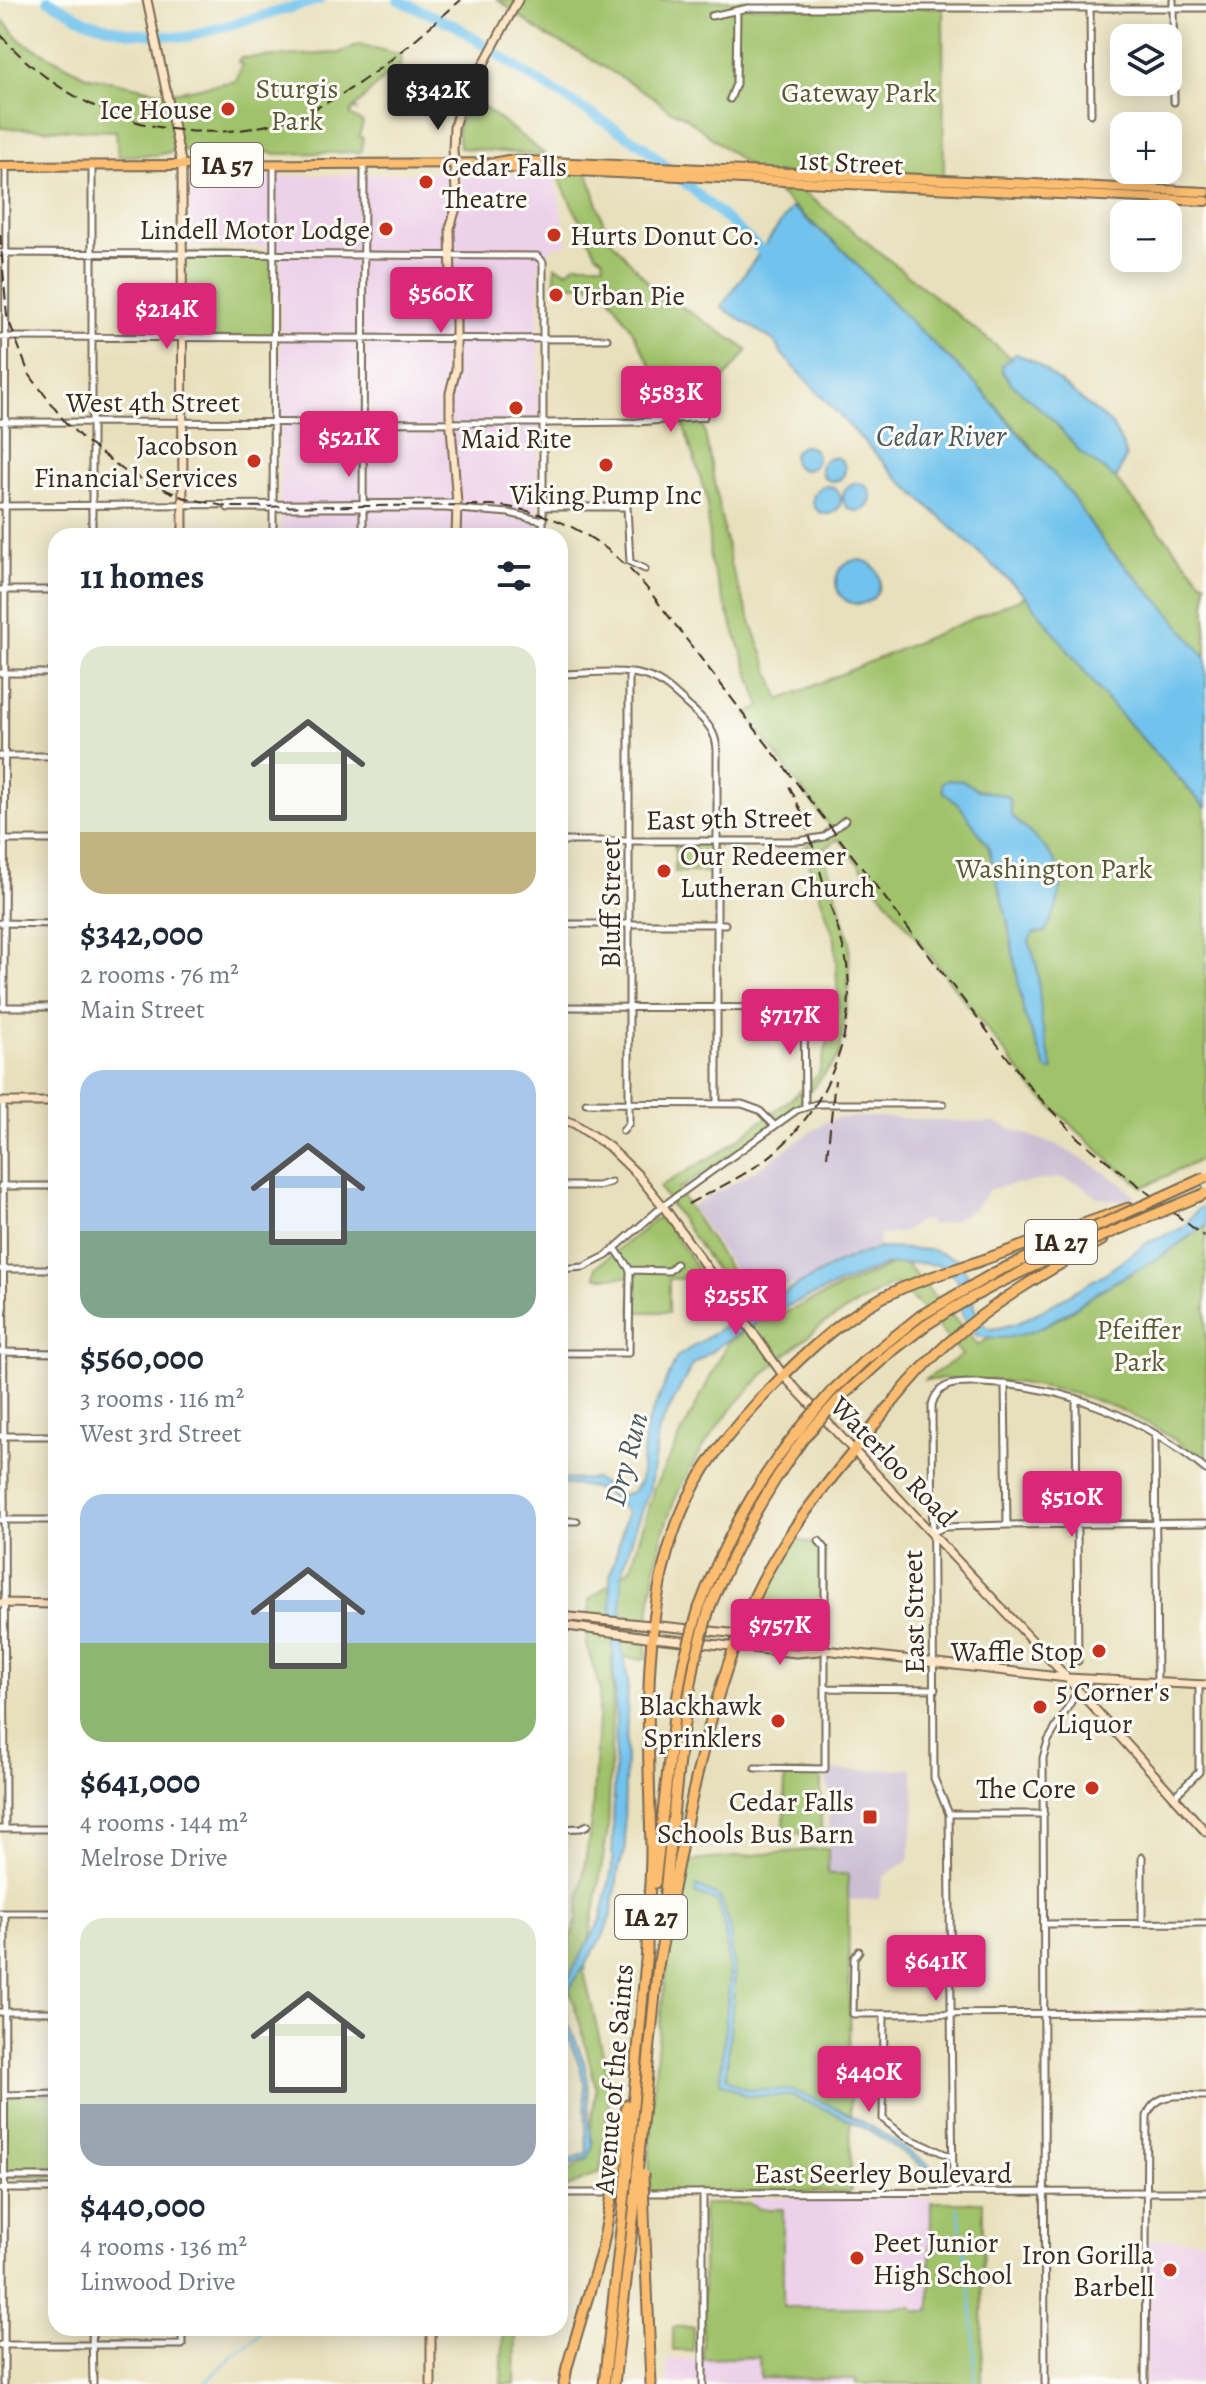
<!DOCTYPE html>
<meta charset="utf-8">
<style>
:root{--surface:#fff;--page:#f2f2f3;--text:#1f2937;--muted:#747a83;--accent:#db2777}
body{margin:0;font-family:Alegreya,serif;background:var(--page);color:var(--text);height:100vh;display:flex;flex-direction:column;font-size:30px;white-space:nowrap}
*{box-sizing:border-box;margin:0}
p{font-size:26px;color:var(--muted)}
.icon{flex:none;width:44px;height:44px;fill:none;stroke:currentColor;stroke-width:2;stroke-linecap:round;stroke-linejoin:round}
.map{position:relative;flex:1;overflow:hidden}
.details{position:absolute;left:48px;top:528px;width:520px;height:1808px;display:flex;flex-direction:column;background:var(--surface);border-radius:24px;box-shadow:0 4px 20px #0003}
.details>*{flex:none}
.fabs{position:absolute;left:1110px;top:24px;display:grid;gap:16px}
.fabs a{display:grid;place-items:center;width:72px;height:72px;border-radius:16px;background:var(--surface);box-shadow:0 4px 20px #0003;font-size:40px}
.price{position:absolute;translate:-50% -68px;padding:0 18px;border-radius:8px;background:var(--accent);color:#fff;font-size:26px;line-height:52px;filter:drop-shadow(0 2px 4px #0008)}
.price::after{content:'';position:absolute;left:50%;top:48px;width:24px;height:18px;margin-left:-12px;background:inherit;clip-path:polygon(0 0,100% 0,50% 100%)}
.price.selected{background:#222;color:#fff}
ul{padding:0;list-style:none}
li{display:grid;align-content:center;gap:16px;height:424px;padding:0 32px}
li span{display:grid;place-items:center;height:248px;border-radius:24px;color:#555}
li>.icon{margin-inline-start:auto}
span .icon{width:144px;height:144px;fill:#fffc;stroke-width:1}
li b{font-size:34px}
h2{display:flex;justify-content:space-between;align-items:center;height:96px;padding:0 32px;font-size:34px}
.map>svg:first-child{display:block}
</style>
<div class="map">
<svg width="1206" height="2384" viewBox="0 0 1206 2384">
<rect width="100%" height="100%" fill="#fdfcf7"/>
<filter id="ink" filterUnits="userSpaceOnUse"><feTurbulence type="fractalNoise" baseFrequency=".0125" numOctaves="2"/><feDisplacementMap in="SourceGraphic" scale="16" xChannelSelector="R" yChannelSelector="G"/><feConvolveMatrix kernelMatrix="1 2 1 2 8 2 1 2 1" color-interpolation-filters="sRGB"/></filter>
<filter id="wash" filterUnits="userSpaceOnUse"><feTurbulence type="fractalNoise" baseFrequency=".006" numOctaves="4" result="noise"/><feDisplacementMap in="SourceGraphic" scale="32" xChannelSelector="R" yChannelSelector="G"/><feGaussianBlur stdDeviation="1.8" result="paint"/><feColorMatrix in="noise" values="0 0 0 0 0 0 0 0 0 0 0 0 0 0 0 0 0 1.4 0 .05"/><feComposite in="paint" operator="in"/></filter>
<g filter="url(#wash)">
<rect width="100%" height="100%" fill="#e8e0bc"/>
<path fill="#edd1e9" d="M 459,171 L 548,175 L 555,179 L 568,245 L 553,247 L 539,265 L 538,536 L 280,536 L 281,247 L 189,246 L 190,183 L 207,177 L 357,175 Z
M 753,2197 L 931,2198 L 931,2311 L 915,2311 L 912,2307 L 783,2307 L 783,2209 L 750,2209 Z
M 1206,2239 L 1206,2384 L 1145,2384 L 1145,2240 Z
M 760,2357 L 760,2378 L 857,2379 L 856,2384 L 667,2384 L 667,2359 Z"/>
<path fill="#ccbfd4" d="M 875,1117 L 995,1123 L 1059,1146 L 1095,1166 L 1122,1184 L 1135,1196 L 1121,1201 L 1097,1197 L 1079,1183 L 1061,1178 L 1009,1185 L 990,1189 L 975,1208 L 951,1222 L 933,1225 L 928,1221 L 919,1221 L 908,1230 L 879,1236 L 879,1246 L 809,1282 L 760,1291 L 744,1284 L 691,1206 L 747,1176 L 824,1123 L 837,1118 Z
M 912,1769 L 915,1806 L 909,1860 L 883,1877 L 879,1899 L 848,1900 L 848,1875 L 828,1874 L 830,1798 L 825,1771 Z"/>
<path fill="#a0c26a" stroke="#6e7644" stroke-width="2" d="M 498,0 L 748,0 L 748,7 L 943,8 L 944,182 L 777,173 L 827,210 L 1016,362 L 1203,582 L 1206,582 L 1206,674 L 1154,596 L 1106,546 L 1068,491 L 1031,446 L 978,386 L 914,325 L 845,252 L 749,167 L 684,116 L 669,110 L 653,97 L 579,52 L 546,36 Z
M 0,17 L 21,41 L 86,76 L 167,93 L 236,81 L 242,65 L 238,62 L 240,58 L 339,53 L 359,44 L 401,55 L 400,70 L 386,76 L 355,107 L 357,110 L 352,109 L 350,115 L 363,123 L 359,136 L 363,138 L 361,152 L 277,154 L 260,151 L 180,150 L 156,155 L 118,156 L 116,131 L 0,128 Z
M 477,102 L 547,156 L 460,148 C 453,125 460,116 477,102 Z
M 588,172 L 607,235 L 653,288 L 748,350 L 700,408 L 731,567 L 780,700 L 1026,596 L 1106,699 L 1206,808 L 1206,1157 L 1143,1187 L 1112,1163 L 1035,1091 L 839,839 L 823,850 L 850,941 L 848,995 L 839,1057 L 792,1112 L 678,1190 L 764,1322 L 902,1260 L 978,1345 L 988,1339 L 1029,1333 L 1064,1316 L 1096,1293 L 1162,1256 L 1206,1225 L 1206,1464 C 1124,1394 1030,1375 925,1380 L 962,1355 L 920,1306 L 895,1284 C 871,1298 843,1310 821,1326 C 751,1378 684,1452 662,1538 C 652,1578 648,1619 646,1659 L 611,1657 L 613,1692 L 608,1829 L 584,1972 L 611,2088 L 600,2172 L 560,2191 L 560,2176 L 586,2160 L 596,2088 L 580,2023 L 562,1967 L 577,1919 L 592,1815 L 600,1688 L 586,1644 L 590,1599 L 631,1568 L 654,1488 L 728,1342 L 754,1326 L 659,1187 L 722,1151 L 792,1098 L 819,1073 L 838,1006 L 835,940 L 804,848 L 830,827 L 746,714 L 761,707 L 710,561 L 707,499 L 684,427 L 632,330 L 603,286 L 555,284 L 555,266 L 567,271 L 576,264 L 604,264 L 603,258 L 596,253 L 556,173 Z
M 182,253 L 273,253 L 273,338 L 182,338 Z
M 714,843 L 714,872 L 675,872 L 675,844 Z
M 656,1219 L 665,1222 L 704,1278 L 669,1279 L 669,1312 L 632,1312 L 632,1277 L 596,1277 L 596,1267 Z
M 795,1539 L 811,1543 L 825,1555 L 825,1638 L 818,1640 L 757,1630 L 755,1609 Z
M 785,1772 L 821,1773 L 821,1834 L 784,1833 Z
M 828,1848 L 828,1874 L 848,1874 L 851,2192 L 649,2193 C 650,2081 665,1971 682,1862 Z
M 56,2094 L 56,2177 L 5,2177 L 5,2095 Z
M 931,2202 L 983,2202 L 982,2384 L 856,2384 L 856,2379 L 760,2378 L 759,2357 L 703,2359 L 703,2204 L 750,2204 L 760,2209 L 783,2209 L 783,2307 L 912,2307 L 915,2311 L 930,2311 Z
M 673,2327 L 693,2327 L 693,2351 L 673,2351 Z
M 504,2328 L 516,2328 L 515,2384 L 501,2384 Z"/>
<path fill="#71c3ed" stroke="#567686" stroke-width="2" d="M 792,207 L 845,252 L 914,325 L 978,386 L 1068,491 L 1106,546 L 1168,611 L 1206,658 L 1206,808 L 1106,699 L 1026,596 L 900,480 L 781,353 L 774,341 L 721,307 Z
M 1016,354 L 1034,361 L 1112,425 L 1124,448 L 1126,457 L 1116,479 L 1080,452 L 1052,419 L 1012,384 L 1003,372 L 1002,365 Z
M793 458a12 12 0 1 1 24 0a12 12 0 1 1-24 0Z
M821 469a12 12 0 1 1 24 0a12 12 0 1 1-24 0Z
M843 497a14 14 0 1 1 28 0a14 14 0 1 1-28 0Z
M813 500a14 14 0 1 1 28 0a14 14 0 1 1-28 0Z
M836 582a22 22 0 1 1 44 0a22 22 0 1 1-44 0Z
M 948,780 L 963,781 L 978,790 L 1007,796 L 1010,800 L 1011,815 C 1056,860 1079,867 1045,932 L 1034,933 L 1029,941 L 1037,965 L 1042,1024 L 1053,1070 L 1051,1071 L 1046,1068 L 1024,1014 L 1007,919 L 988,846 L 960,806 L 943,792 L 942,783 Z
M 1206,1205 L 1206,1225 C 1190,1234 1176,1247 1160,1257 C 1139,1270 1116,1280 1096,1293 C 1058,1318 1025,1346 977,1336 L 962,1314 L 956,1278 L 939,1265 L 918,1263 L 885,1265 L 783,1308 L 735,1335 L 692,1365 L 659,1429 L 649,1492 L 638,1519 L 622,1573 L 621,1643 L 628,1680 L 624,1821 L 626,1848 L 619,1867 L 612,1912 L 603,1936 L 571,1986 L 566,1999 L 567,2020 L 584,2062 L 588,2080 L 589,2126 L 593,2144 L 589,2157 L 560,2169 L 560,2163 L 587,2153 L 584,2082 L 579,2064 L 563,2026 L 560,1998 L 571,1973 L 601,1920 L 612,1869 L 616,1723 L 610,1577 L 627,1513 C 610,1489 589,1484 560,1485 L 560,1480 L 595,1479 L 621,1495 L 632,1492 L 640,1482 L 646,1427 L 677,1357 L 724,1326 L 840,1262 L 879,1248 L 931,1250 L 958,1259 L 969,1277 L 974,1308 L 981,1322 L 989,1329 L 999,1328 L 1018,1323 L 1043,1310 L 1107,1272 L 1149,1242 L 1183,1228 L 1197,1210 Z
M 696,1886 L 720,1897 L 729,1922 L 735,1978 L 726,2078 C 754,2100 769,2084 796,2092 C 851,2110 899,2143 945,2177 L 943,2180 L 871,2131 L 834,2113 L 792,2096 L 746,2096 L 720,2082 L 730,1975 L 724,1922 L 718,1902 L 695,1893 Z"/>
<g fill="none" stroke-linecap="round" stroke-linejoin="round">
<path stroke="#71c3ed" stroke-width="2" d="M 958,2208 C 967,2267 977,2324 974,2384
M 204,2384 L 232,2356 L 257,2338 L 263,2328"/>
<path stroke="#71c3ed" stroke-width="10" d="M 48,0 L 86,21 L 129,33 L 186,37 L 320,0
M 398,0 L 456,26 L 528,75 L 642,145 L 769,257"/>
</g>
</g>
<g filter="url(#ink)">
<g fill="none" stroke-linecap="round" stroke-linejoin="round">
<defs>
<path id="street" d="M 1173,0 L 1174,102
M 1090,8 L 1091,114
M 711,16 L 748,8 L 1206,8
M 730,99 L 736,84 L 737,10
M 92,165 L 92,536
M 0,253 L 537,256 L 543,262 L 543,536
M 0,337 L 607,339
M 0,422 L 550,423 L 637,422 L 704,417
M 0,506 L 457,503
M 543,507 L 627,507 L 630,562 L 645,569
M 228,508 L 445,508 L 509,513 L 543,521
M 273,536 L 274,165
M 363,536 L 364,164
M 0,590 L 56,590
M 0,673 L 56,673
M 560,674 C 590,674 631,666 658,681 C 671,688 681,700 692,709 C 705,721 716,730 717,750 L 717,1104
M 0,756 L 56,756
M 0,840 L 56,840
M 560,841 L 798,841 L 824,837 L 845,820
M 0,923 L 56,924
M 560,924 L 725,924
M 0,1007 L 56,1007
M 4,1007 L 6,166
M 560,1007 L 804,1008 L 805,1106
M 3,1102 L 5,1829
M 586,1103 L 742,1104 L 759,1110 L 773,1124
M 623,1131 L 629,1123 L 629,674
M 1,1186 L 56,1186
M 560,1186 L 598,1186 L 611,1182
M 1,1269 L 56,1269
M 560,1269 L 584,1267 L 606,1256 L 663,1206 L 797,1110 L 816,1104 L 943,1104
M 630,1270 L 669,1271 L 676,1264
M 0,1352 L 56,1353
M 560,1353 L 629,1353 L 630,1270 L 615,1248
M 1005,1384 L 1007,1525
M 1076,1398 L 1078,1661
M 1155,1434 L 1157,1683
M 0,1436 L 56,1436
M 0,1520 L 56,1520
M 560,1521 L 577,1521
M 932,1533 L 944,1527 L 1007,1525 L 1206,1523
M 825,1688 L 935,1689
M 755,1768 L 825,1769 L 825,1548 L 819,1541
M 1175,1796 L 1199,1772 L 1199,1685
M 949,1814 L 1044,1814
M 0,1829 L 56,1829
M 560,1829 L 581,1828 L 588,1825
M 1142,1857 L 1142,1923
M 0,1913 L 56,1913
M 1044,1924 L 1206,1923
M 859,1951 L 854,1958 L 853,2014 L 1206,2013
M 0,2012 L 56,2012
M 884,2014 L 883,2119 L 904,2136 L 952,2157
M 5,2095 L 56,2094
M 0,2177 L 56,2177
M 0,2189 L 56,2189
M 953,2192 L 949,1814 L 934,1778 L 932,1405 C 938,1380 960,1383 981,1383 C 1064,1385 1143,1417 1206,1470
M 560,2193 L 627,2193
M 641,2193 L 1206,2192
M 703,2193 L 703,2384
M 92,2328 L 93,2384
M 0,2345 L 182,2345 L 182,2328
M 4,2384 L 5,1913
M 1045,2384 L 1043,1758 L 1048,1741 L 1078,1690
M 1145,2384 L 1147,2116 C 1156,2090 1183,2096 1206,2096"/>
<path id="secondary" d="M 147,0 L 182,166 L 183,536
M 456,536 L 457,503 L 450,415 L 450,393 L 456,369 L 456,305 L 451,282 L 450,228 L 457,205 L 453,150 L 454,127 L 459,110 L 518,0
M 0,1102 L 56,1102
M 560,1118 L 575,1124 L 608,1146 L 638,1175 L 663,1206 L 783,1375 L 1057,1667 L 1206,1832
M 0,1603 L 56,1604
M 560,1616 L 740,1634 L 825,1650 L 1067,1678 L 1206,1685
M 560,1625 L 654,1638 L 796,1653 L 819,1651
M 431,2328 L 431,2384"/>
<path id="primary" d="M 496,164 L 508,168 L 555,170 L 1206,201
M 0,166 L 493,163 L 508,160 L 1206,192"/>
<path id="highway" d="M 832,1391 L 864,1361 L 920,1316
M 839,1399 L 891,1352 L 926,1325
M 699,1608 C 723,1544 754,1485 797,1432
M 709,1609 C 734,1547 764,1492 804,1438
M 655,1883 L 674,1717 L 684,1660
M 662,1920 L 681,1741 L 695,1661
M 647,1953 C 647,1919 651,1885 651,1850 C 649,1745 639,1620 678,1521 C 698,1469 733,1427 771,1388 C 809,1349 849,1311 900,1289 C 926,1278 953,1270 980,1261 C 1029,1243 1079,1226 1128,1208
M 658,1966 C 682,1845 701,1724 749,1609 C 772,1554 810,1504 848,1458 C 880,1419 909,1378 947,1344 C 993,1302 1047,1271 1102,1240
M 627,2174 L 647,1949
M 616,2175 L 627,2105
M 637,2175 L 658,1963
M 644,2213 L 651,2384
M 564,2384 L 567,2367 L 602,2249 L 609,2212
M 604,2384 L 623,2212
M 614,2384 L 634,2212"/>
</defs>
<use href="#street" stroke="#786a55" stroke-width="9"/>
<use href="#secondary" stroke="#786a55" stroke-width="11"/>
<use href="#primary" stroke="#786a55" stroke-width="12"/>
<use href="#highway" stroke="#786a55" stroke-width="13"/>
<use href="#street" stroke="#fff" stroke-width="5"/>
<use href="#secondary" stroke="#fee5c5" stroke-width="7"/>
<use href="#primary" stroke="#fcbd6f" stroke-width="8"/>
<use href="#highway" stroke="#fcbd6f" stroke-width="9"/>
<path stroke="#3b2a1e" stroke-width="2" stroke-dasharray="12 6" stroke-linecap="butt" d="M 0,34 C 78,126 210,160 320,106 C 373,80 417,37 461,0
M 0,234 L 7,316 L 29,374 L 65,422 L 85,441 L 126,472 L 182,497 L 228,507 L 492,505 C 558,511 609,541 650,592 L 1034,1092 L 1079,1139 L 1206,1238
M 827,1157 L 835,1080
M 688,1204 C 718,1188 751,1173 776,1151 C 827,1106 857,1033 847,965 C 843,941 834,918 827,895 C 816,858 807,819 789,786"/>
<defs>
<path id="highway-bridge" d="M 920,1316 L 996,1272 L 1206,1177
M 926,1325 C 1013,1268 1111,1234 1206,1193
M 797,1432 L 832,1391
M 804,1438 L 839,1399
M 684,1660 L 699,1608
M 695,1661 L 709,1609
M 643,2174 L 644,2213
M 609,2212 L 616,2175
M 623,2212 L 627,2174
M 634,2212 L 637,2175"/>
</defs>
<use href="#highway-bridge" stroke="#786a55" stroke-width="13" stroke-linecap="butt"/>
<use href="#highway-bridge" stroke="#fcbd6f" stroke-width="9"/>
</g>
</g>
<g fill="#c8321e" stroke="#fdfcf7" stroke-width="3">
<circle cx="228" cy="109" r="8"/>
<circle cx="426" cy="182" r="8"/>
<circle cx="386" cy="229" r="8"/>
<circle cx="554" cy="235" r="8"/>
<circle cx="556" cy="295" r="8"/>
<circle cx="516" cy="408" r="8"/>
<circle cx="254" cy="461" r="8"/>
<circle cx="606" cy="465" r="8"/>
<circle cx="664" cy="871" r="8"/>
<circle cx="1099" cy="1651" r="8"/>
<circle cx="1040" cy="1707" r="8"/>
<circle cx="778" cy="1721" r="8"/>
<circle cx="1092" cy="1788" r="8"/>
<rect x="862" y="1809" width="16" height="16" rx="4"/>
<circle cx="857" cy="2258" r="8"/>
<circle cx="1170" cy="2270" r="8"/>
</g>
<g text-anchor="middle" stroke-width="6" stroke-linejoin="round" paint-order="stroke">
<g fill="#fdfcf7" stroke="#75695f" stroke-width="2">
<rect x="191" y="143" width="72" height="44" rx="6"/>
<rect x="1025" y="1220" width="72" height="44" rx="6"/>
<rect x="615" y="1895" width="72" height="44" rx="6"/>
</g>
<g font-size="26" font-weight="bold" fill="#3b2a1e">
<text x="227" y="174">IA 57</text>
<text x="1061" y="1251">IA 27</text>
<text x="651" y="1926">IA 27</text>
</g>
<g font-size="28" fill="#595835" stroke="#fdfcf7">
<text x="297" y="98">Sturgis<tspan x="297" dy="32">Park</tspan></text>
<text x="859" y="102">Gateway Park</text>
<text x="1054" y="878">Washington Park</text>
<text x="1139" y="1339">Pfeiffer<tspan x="1139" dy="32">Park</tspan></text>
</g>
<g font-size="28" fill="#3b2a1e" stroke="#fdfcf7" text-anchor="end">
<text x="212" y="119">Ice House</text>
<text x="442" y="176" text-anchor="start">Cedar Falls<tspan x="442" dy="32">Theatre</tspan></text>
<text x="370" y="239">Lindell Motor Lodge</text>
<text x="570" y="245" text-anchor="start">Hurts Donut Co.</text>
<text x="572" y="305" text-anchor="start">Urban Pie</text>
<text x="516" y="448" text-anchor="middle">Maid Rite</text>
<text x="238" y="455">Jacobson<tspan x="238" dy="32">Financial Services</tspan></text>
<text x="606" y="504" text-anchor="middle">Viking Pump Inc</text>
<text x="680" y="865" text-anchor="start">Our Redeemer<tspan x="680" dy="32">Lutheran Church</tspan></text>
<text x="1083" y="1661">Waffle Stop</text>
<text x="1056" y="1701" text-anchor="start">5 Corner's<tspan x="1056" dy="32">Liquor</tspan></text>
<text x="762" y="1715">Blackhawk<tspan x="762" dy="32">Sprinklers</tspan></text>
<text x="1076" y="1798">The Core</text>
<text x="854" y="1811">Cedar Falls<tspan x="854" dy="32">Schools Bus Barn</tspan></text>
<text x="873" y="2252" text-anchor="start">Peet Junior<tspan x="873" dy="32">High School</tspan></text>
<text x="1154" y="2264">Iron Gorilla<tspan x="1154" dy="32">Barbell</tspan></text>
</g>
<g font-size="28" fill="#3b2a1e" stroke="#fdfcf7">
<text transform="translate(851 162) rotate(3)" y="10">1st Street</text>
<text x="153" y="412">West 4th Street</text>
<text transform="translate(729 818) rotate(-1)" y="10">East 9th Street</text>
<text transform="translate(610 903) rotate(-90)" y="10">Bluff Street</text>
<text transform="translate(894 1461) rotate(46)" y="10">Waterloo Road</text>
<text transform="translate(913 1612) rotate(-91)" y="10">East Street</text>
<text transform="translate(613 2079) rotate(-85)" y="10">Avenue of the Saints</text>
<text x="883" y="2183">East Seerley Boulevard</text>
</g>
<g font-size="30" font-style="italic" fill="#4b585c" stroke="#fdfcf7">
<text x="941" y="446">Cedar River</text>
<text transform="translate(626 1459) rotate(-75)" y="10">Dry Run</text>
</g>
</g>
</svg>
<div class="fabs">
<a><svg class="icon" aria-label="layers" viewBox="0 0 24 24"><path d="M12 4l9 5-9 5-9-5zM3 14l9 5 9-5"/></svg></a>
<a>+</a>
<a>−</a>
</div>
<b class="price selected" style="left:438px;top:132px">$342K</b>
<b class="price" style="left:441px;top:335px">$560K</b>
<b class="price" style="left:167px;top:351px">$214K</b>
<b class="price" style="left:671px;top:434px">$583K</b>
<b class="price" style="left:349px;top:479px">$521K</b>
<b class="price" style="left:790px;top:1057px">$717K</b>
<b class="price" style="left:736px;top:1337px">$255K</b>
<b class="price" style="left:1072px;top:1539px">$510K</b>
<b class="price" style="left:780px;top:1667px">$757K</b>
<b class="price" style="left:936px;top:2003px">$641K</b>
<b class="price" style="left:869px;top:2114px">$440K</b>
<section class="details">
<h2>11 homes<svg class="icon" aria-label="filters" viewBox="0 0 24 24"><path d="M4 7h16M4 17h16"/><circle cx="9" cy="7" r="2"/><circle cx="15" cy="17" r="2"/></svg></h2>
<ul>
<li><span style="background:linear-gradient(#dfe7d0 75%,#c2b280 0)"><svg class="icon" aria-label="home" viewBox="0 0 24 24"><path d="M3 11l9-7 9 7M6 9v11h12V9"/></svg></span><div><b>$342,000</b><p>2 rooms · 76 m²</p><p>Main Street</p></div></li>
<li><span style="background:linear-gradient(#a9c7e8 65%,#7fa58c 0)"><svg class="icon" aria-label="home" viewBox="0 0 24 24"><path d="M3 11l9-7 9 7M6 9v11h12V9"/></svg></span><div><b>$560,000</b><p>3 rooms · 116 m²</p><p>West 3rd Street</p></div></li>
<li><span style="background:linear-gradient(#a9c7e8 60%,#8fb573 0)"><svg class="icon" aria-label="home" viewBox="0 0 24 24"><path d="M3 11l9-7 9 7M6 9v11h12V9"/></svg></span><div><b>$641,000</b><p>4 rooms · 144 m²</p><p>Melrose Drive</p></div></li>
<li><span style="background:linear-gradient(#dfe7d0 75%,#9aa5b1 0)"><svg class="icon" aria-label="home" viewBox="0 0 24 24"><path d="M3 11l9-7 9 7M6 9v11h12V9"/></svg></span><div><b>$440,000</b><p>4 rooms · 136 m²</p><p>Linwood Drive</p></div></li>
</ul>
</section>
</div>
